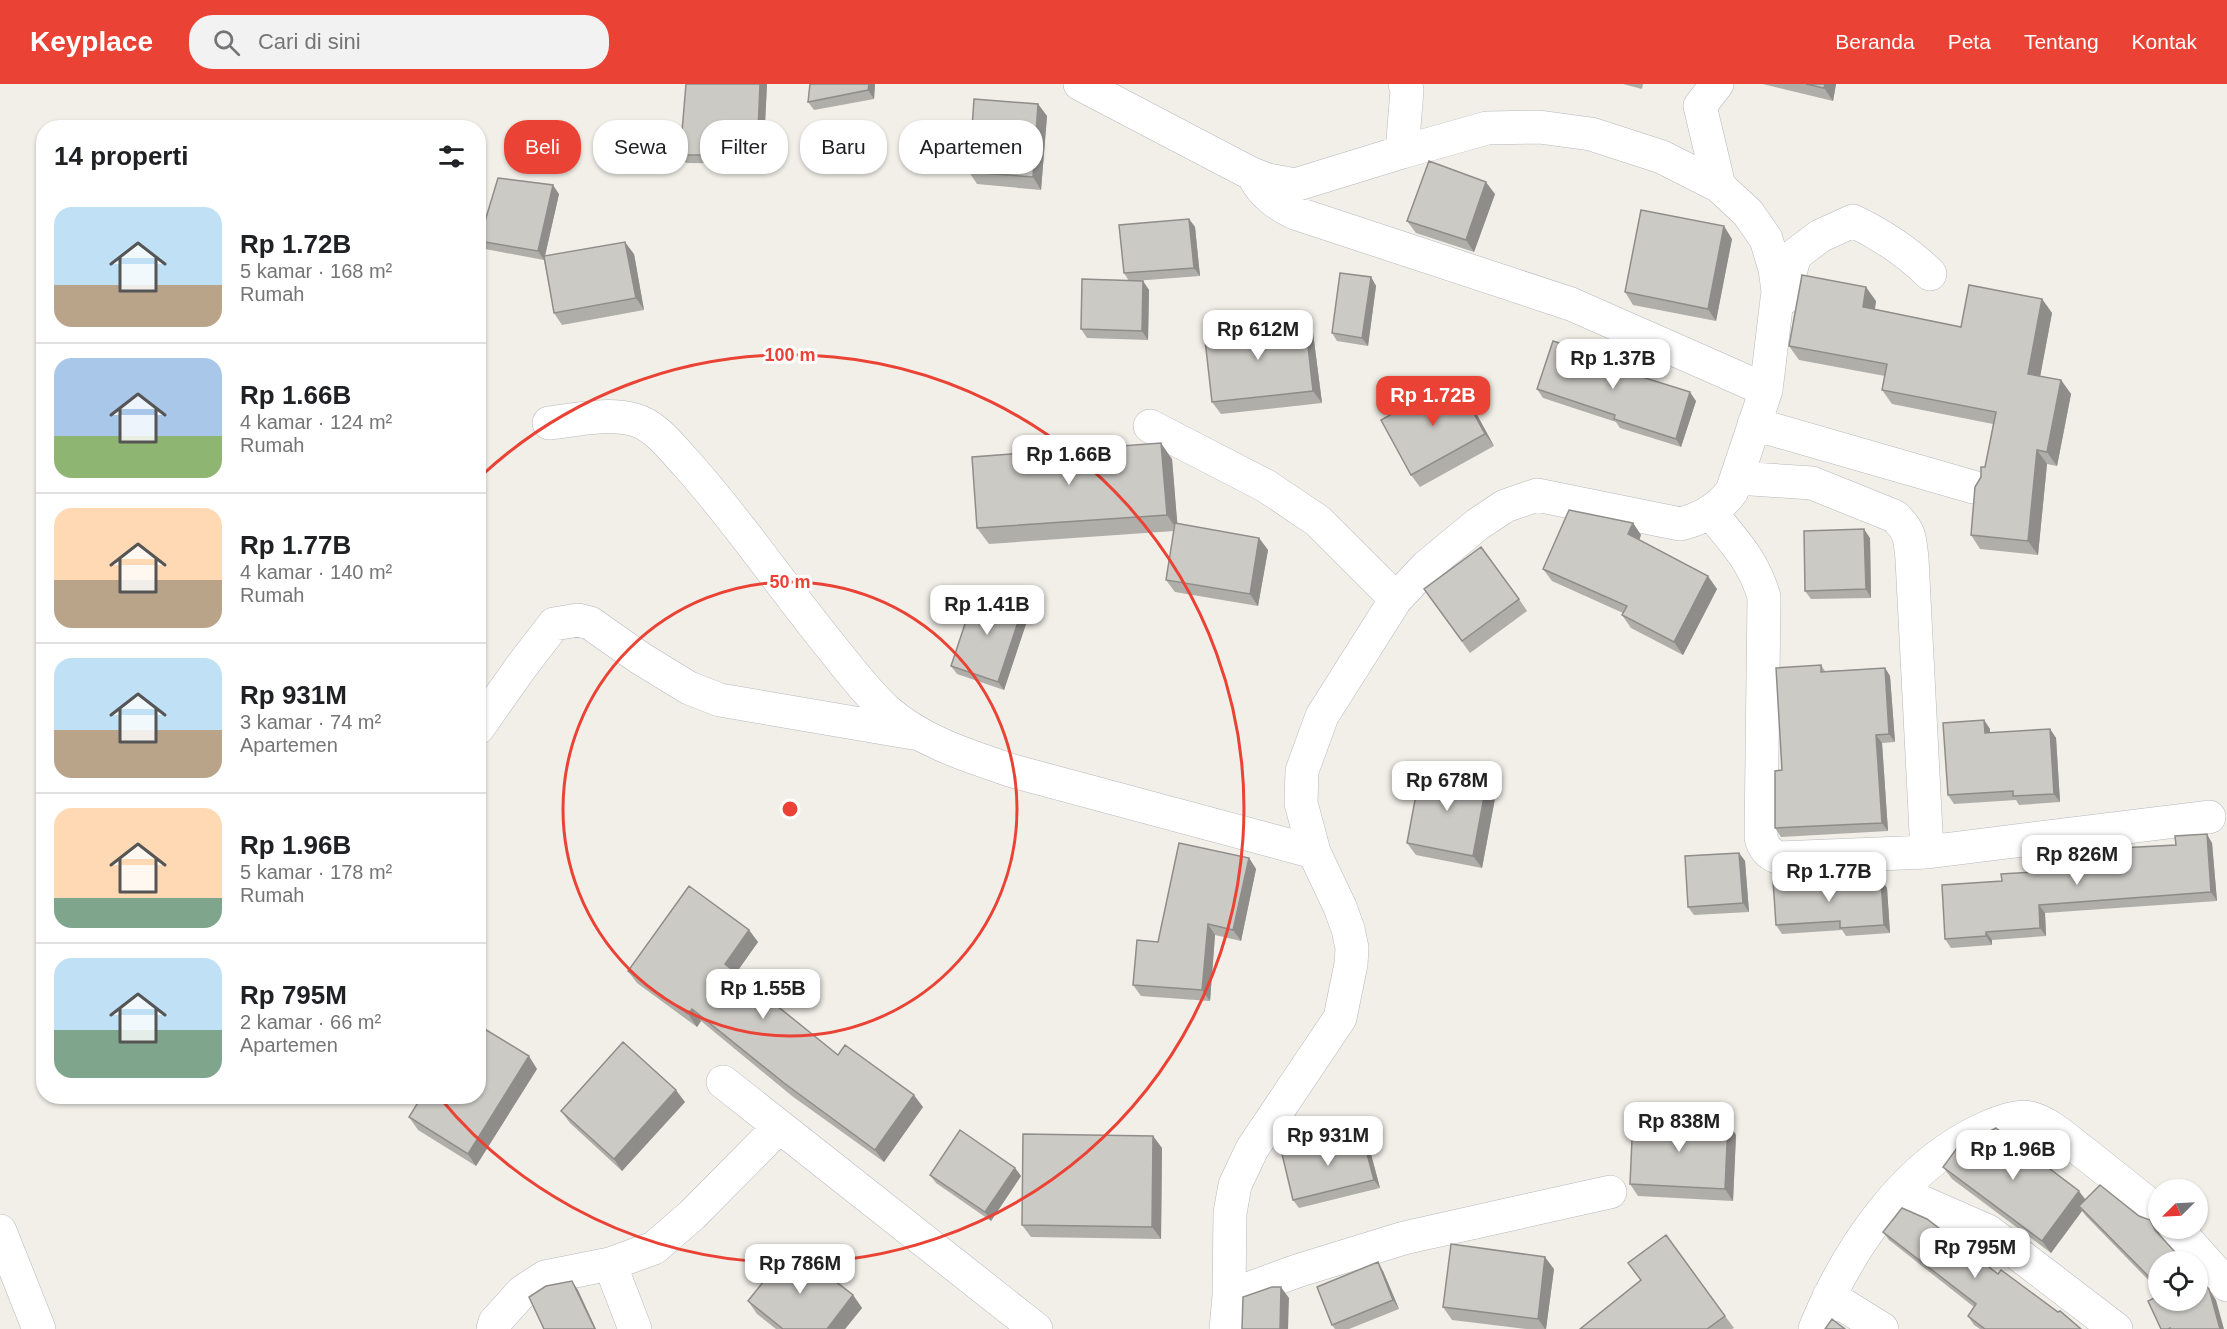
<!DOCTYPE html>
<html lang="id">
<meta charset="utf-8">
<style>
:root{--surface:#fff;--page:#f2f2f2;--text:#202124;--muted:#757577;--line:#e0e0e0;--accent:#ea4335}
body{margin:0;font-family:Arial,sans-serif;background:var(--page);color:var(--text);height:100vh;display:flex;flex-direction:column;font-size:22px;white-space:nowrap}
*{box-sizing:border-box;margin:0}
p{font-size:20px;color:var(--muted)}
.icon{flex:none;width:33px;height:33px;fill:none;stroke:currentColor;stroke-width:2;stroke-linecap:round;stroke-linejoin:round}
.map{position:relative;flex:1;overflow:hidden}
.drawer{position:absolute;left:36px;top:36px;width:450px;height:984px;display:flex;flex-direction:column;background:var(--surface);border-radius:24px;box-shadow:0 2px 4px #0004}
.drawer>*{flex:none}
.banner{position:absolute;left:504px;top:36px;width:570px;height:54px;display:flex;gap:12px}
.needle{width:39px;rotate:246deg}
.tools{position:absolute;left:2148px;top:1095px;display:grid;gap:12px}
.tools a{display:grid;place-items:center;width:60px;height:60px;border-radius:50%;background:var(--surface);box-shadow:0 2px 4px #0004;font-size:30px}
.price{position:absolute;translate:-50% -51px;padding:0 14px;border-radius:12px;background:#fff;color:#222;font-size:20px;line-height:39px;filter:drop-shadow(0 2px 3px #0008)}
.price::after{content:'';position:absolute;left:50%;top:36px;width:18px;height:14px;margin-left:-9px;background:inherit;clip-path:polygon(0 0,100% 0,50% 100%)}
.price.selected{background:var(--accent);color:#fff}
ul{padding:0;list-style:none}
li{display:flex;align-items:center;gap:18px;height:150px;padding:0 18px}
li+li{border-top:2px solid var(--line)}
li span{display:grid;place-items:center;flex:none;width:168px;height:120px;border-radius:18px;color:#555}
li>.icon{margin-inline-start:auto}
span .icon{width:72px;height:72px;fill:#fffc;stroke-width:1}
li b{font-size:26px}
h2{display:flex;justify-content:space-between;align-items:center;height:72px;padding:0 18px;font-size:26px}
.pill{padding:0 21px;border-radius:24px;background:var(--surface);box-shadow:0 2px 4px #0004;font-size:21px;line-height:54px}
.pill.selected{background:var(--accent);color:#fff}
header{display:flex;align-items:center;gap:36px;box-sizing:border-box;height:84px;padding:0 30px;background:var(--accent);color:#fff}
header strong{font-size:28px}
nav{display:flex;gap:33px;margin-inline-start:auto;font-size:21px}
.search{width:420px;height:54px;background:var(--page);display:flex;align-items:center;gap:15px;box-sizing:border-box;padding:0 21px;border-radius:24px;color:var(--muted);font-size:22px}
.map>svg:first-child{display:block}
</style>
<header>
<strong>Keyplace</strong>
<div class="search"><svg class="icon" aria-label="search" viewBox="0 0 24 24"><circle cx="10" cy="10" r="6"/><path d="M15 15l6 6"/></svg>Cari di sini</div>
<nav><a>Beranda</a><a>Peta</a><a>Tentang</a><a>Kontak</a></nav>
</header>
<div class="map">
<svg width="2227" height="1245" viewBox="0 0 2227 1245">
<rect width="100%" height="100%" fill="#f1efe8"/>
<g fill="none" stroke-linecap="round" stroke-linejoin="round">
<defs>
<path id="minor" d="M 1080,0 L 1252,90 L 1268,96 L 1295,101 L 1402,68 L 1487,44 L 1539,43 L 1591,50 L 1662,73 L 1719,102 L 1748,129 L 1766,155 L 1775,185 L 1778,207 L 1766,306 L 1732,407 C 1719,425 1702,435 1680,440 L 1537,411 L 1505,422 L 1478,440 L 1427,482 L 1396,515 L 1322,632 L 1302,687 L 1301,719 L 1314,768 L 1340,823 L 1348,845 L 1352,864 L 1351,880 L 1340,934 L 1252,1065 L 1235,1101 L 1230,1129 L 1229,1212 L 1226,1245
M 1717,0 L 1700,22 L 1719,102
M 1402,68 L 1407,6 L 1405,0
M 1253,91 C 1263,110 1276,120 1295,129 L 1571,220 L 1766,306
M 1783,215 L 1795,171 L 1820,152 L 1853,137 C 1882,151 1907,167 1930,190
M 549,339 C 577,336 607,328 635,336 C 655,341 673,365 686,379 C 739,438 783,504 833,565 C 850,586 867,609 887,627 C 922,658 969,672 1013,687 L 1314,768
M 1754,340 L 1973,403
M 1150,342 L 1266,402 L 1318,437 L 1396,515
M 1737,394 L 1812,399 L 1894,432 C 1910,446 1910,454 1912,475 L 1927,768
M 1710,428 C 1733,456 1754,477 1764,513 L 1761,753 C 1763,764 1769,770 1779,774 L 1927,768 L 2209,733
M 478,644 L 521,583 L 554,540 L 578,536 L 590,539 L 640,574 L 689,604 L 720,616 L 913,649
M 723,998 L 1036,1245
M 1899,1108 L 1988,1147 L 2116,1245
M 2176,1144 L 2227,1201
M 0,1147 L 39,1245
M 610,1180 L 635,1245
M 1229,1212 L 1297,1187 L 1404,1154 L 1610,1108
M 1829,1212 L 1882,1245
M 493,1245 L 495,1238 L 522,1208 L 545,1193 L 610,1180 L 654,1164 L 692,1131 L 779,1043
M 1815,1245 C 1847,1166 1905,1079 1986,1044 C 1997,1039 2017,1031 2030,1034 C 2052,1040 2069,1058 2087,1071 C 2111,1090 2135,1109 2158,1128"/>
</defs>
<use href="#minor" stroke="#b5b8bc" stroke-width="34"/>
<use href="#minor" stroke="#fff" stroke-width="33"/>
</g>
<path fill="#afaea9" d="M 767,0 L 763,80 L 686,79 L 680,71 Z
M 810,0 L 875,0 L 874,15 L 814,26 L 808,18 Z
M 1623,0 L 1643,0 L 1642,5 Z
M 1763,0 L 1836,0 L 1833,17 Z
M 1038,20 L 1047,32 L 1041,106 L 977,100 L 969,88 Z
M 559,110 L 545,172 L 634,170 L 644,226 L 562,241 L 554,229 L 544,176 L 485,165 L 479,157 Z
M 1495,110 L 1474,168 L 1416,149 L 1407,137 Z
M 1189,135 L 1195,143 L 1200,192 L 1134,197 L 1143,197 L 1149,206 L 1148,256 L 1087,254 L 1081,245 L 1129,197 L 1124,189 Z
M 1732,155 L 1716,237 L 1633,221 L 1625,208 Z
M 1371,193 L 1376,202 L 1368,262 L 1337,257 L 1332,249 Z
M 2042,215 L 2052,229 L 2040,292 L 2061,296 L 2071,310 L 2057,382 L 2047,380 L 2038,471 L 1980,465 L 1971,451 L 1981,393 L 1985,383 L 1993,340 L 1892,320 L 1882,306 L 1885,292 L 1799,276 L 1789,262 L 1876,217 L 1875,225 L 1961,243 Z
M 1313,249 L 1322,319 L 1221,330 L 1212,318 Z
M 1631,289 L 1696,317 L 1681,363 L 1620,344 L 1616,338 L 1543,314 L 1537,305 Z
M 1455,295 L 1464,307 L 1494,362 L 1420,403 L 1411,391 Z
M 1172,375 L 1177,440 L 1259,454 L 1268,466 L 1258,522 L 1175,508 L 1166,496 L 1174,447 L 989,460 L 977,444 Z
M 1633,439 L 1641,451 L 1639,456 L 1717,505 L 1683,571 L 1631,544 L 1622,531 L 1623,529 L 1552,497 L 1543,485 Z
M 1870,454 L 1871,514 L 1811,515 L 1805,507 Z
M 1424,505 L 1519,515 L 1527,527 L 1470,569 Z
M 1023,523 L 1029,531 L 1004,606 L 957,590 L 951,582 Z
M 1821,581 L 1825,587 L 1885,584 L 1890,592 L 1895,658 L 1882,659 L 1888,747 L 1781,753 L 1775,744 L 1782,686 Z
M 1984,636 L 1990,645 L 1990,649 L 2050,645 L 2056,654 L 2060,718 L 2019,721 L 2016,716 L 1954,720 L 1948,711 Z
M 1487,697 L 1496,709 L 1482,784 L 1416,771 L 1407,759 Z
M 2212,759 L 2217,817 L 2045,829 L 2046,852 L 1992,856 L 1992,861 L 1951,864 L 1945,855 L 2066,786 L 2120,767 Z
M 1739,769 L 1745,777 L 1749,828 L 1694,831 L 1688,823 Z
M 1249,774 L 1256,785 L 1241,857 L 1215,851 L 1210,917 L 1141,912 L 1133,901 L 1158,858 Z
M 1814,793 L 1818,800 L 1881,796 L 1887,804 L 1890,849 L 1846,852 L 1842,846 L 1782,850 L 1776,841 Z
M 749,846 L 758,858 L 736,889 L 838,971 L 923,1023 L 884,1078 L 792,1012 L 701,937 L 697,943 L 637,899 L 628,887 Z
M 537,985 L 476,1082 L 418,1046 L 409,1033 Z
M 685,1018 L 622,1087 L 570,1039 L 561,1027 Z
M 1728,1038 L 1736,1051 L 1733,1117 L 1638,1112 L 1630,1100 Z
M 1153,1052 L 1162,1064 L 1161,1155 L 1031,1153 L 1022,1141 Z
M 1368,1059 L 1380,1104 L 1299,1124 L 1293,1116 Z
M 1943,1083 L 2085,1115 L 2139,1132 L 2158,1146 L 2158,1206 L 2086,1132 L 2082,1127 L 2051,1169 L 1952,1095 Z
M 1015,1084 L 1021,1092 L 991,1137 L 936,1099 L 930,1091 Z
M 1883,1148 L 1998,1190 L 2081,1245 L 1980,1245 L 1974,1241 L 1968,1232 L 1974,1223 L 1889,1156 Z
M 1554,1185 L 1546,1245 L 1527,1245 L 1452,1236 L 1443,1223 Z
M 1383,1187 L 1399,1225 L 1349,1245 L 1335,1245 L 1332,1241 Z
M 853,1211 L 862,1224 L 845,1245 L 776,1245 L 757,1230 L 748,1217 Z
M 1725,1232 L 1734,1244 L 1732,1245 L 1580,1245 Z"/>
<path fill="#8f8d8a" d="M 760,0 L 767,0 L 763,80 L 757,71 Z
M 869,0 L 875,0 L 874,15 L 868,6 Z
M 1825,0 L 1836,0 L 1833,17 L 1824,4 Z
M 1038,20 L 1047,32 L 1041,106 L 1033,93 Z
M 1486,98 L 1495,110 L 1474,168 L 1466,156 Z
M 553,101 L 559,110 L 544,176 L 538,167 Z
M 1189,135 L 1195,143 L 1200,192 L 1194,184 Z
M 1724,142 L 1732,155 L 1716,237 L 1708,225 Z
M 625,158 L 634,170 L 644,226 L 636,214 Z
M 1371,193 L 1376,202 L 1368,262 L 1362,254 Z
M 1143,197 L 1149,206 L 1148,256 L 1142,247 Z
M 1866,203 L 1876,217 L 1873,237 L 1863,223 Z
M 2042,215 L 2052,229 L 2038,304 L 2028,290 Z
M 1305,236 L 1313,249 L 1322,319 L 1313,307 Z
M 1625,280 L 1631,289 L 1623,287 Z
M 1455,295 L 1464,307 L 1494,362 L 1485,350 Z
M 2061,296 L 2071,310 L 2057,382 L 2047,368 Z
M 1690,308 L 1696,317 L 1681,363 L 1676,355 Z
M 1161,359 L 1172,375 L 1178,447 L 1167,431 Z
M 2037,366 L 2047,380 L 2038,471 L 2028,457 Z
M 1633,439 L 1641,451 L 1637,462 L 1628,450 Z
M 1864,445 L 1870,454 L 1871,514 L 1866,505 Z
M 1259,454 L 1268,466 L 1258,522 L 1250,510 Z
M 1708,492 L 1717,505 L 1683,571 L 1674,558 Z
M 1023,523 L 1029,531 L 1004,606 L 998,598 Z
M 1885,584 L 1890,592 L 1895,658 L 1889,650 Z
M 1984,636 L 1990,645 L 1990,658 L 1985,649 Z
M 2050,645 L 2056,654 L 2060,718 L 2054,710 Z
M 1876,651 L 1882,659 L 1888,747 L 1882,739 Z
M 1487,697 L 1496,709 L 1482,784 L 1473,772 Z
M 2207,750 L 2212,759 L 2217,817 L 2211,808 Z
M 1739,769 L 1745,777 L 1749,828 L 1743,819 Z
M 1249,774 L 1256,785 L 1241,857 L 1233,846 Z
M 1881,796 L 1887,804 L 1890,849 L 1884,841 Z
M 2039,821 L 2045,829 L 2046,852 L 2040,844 Z
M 1208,840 L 1215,851 L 1210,917 L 1202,906 Z
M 749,846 L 758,858 L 734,892 L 725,880 Z
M 1986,848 L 1992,856 L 1992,861 L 1986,852 Z
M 692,925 L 701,937 L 697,943 L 688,930 Z
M 529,972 L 537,985 L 476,1082 L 468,1070 Z
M 676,1006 L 685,1018 L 622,1087 L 614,1075 Z
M 914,1011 L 923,1023 L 884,1078 L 875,1066 Z
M 1728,1038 L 1736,1051 L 1733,1117 L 1725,1105 Z
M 1362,1051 L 1368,1059 L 1380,1104 L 1374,1096 Z
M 1153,1052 L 1162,1064 L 1161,1155 L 1152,1143 Z
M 1015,1084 L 1021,1092 L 991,1137 L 985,1128 Z
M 2079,1107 L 2088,1119 L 2079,1122 L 2082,1127 L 2051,1169 L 2042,1157 Z
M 2150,1136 L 2158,1146 L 2162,1156 L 2155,1146 Z
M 1545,1173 L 1554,1185 L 1546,1245 L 1545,1245 L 1538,1235 Z
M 1378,1178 L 1383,1187 L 1399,1225 L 1393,1216 Z
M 572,1197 L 578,1206 L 596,1245 L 595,1245 Z
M 1281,1203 L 1289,1214 L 1288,1245 L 1280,1245 Z
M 2209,1205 L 2216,1216 L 2224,1245 L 2220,1245 Z
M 853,1211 L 862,1224 L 845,1245 L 827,1245 Z"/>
<path fill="#cccac5" stroke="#8f8d8a" stroke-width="1.5" d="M 686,0 L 760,0 L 757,71 L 680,71 Z
M 810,0 L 869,0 L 868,6 L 808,18 Z
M 1806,0 L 1825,0 L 1824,4 Z
M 974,15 L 1038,20 L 1033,93 L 969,88 Z
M 1429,77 L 1486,98 L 1466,156 L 1407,137 Z
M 498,94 L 553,101 L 538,167 L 479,157 Z
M 1641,126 L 1724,142 L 1708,225 L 1625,208 Z
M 1189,135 L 1194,184 L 1124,189 L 1119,141 Z
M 625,158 L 636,214 L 554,229 L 544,172 Z
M 1340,189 L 1371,193 L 1362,254 L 1332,249 Z
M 1802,191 L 1866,203 L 1863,223 L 1961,243 L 1969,201 L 2042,215 L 2028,290 L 2061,296 L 2047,368 L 2037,366 L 2028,457 L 1971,451 L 1975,403 L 1981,393 L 1981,383 L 1985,383 L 1996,328 L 1882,306 L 1887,280 L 1789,262 Z
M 1082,195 L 1143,197 L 1142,247 L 1081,245 Z
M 1305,236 L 1313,307 L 1212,318 L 1204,247 Z
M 1553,257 L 1625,280 L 1623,287 L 1690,308 L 1676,355 L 1614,335 L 1615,331 L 1537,305 Z
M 1455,295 L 1485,350 L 1411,391 L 1381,336 Z
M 1161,359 L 1167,431 L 977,444 L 972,373 Z
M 1569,426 L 1633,439 L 1628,450 L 1708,492 L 1674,558 L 1622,531 L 1627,522 L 1543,485 Z
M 1175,439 L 1259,454 L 1250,510 L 1166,496 Z
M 1864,445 L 1866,505 L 1805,507 L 1804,447 Z
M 1481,463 L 1519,515 L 1462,557 L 1424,505 Z
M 976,507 L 1023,523 L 998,598 L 951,582 Z
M 1821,581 L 1821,588 L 1885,584 L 1889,650 L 1876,651 L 1882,739 L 1775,744 L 1775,687 L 1782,686 L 1776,584 Z
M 1984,636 L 1985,649 L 2050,645 L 2054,710 L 2013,712 L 2013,707 L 1948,711 L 1943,639 Z
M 1421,684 L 1487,697 L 1473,772 L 1407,759 Z
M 2207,750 L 2211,808 L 2039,821 L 2040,844 L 1986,848 L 1986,852 L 1945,855 L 1942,801 L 2002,797 L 2001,790 L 2066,786 L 2065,770 L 2120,767 L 2120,764 L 2176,761 L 2175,752 Z
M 1179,759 L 1249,774 L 1233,846 L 1208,840 L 1202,906 L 1133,901 L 1137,856 L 1158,858 Z
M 1739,769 L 1743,819 L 1688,823 L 1685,772 Z
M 1814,793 L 1814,800 L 1881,796 L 1884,841 L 1840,844 L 1840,837 L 1776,841 L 1773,796 Z
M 689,802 L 749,846 L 725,880 L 838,971 L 845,961 L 914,1011 L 875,1066 L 784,999 L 692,925 L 688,930 L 628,887 Z
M 478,941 L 529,972 L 468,1070 L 409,1033 L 422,1012 L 478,1012 Z
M 623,958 L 676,1006 L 614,1075 L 561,1027 Z
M 1633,1033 L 1728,1038 L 1725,1105 L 1630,1100 Z
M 1996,1044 L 2079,1107 L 2042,1157 L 1943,1083 L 1957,1064 Z
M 960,1046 L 1015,1084 L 985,1128 L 930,1091 Z
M 1023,1050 L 1153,1052 L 1152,1143 L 1022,1141 Z
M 1362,1051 L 1374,1096 L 1293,1116 L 1282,1070 Z
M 2100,1101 L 2139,1132 L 2150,1136 L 2155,1146 L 2184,1178 L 2158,1178 L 2158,1202 L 2079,1122 Z
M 1902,1124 L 1927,1135 L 1998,1190 L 2001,1186 L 2058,1228 L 2060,1227 L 2081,1245 L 1985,1245 L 1968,1232 L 1976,1220 L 1883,1148 Z
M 1666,1151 L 1725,1232 L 1707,1245 L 1580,1245 L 1641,1196 L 1628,1179 Z
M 1451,1160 L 1545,1173 L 1538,1235 L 1443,1223 Z
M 791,1163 L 853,1211 L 827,1245 L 783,1245 L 748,1217 Z
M 1378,1178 L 1393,1216 L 1332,1241 L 1317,1203 Z
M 2198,1193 L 2209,1205 L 2220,1245 L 2170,1245 L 2170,1244 L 2168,1245 L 2161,1245 L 2148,1217 L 2158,1212 L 2158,1216 L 2198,1216 Z
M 572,1197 L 595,1245 L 544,1245 L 529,1213 L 546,1202 Z
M 1272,1203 L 1281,1203 L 1280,1245 L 1242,1245 L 1243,1213 Z
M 1832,1235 L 1845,1245 L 1825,1245 Z"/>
<g fill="none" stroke="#ea4335" stroke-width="3">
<circle cx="790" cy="725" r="227"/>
<path d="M480 393A454 454 0 1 1 440 1014"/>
</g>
<circle cx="790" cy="725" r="9" fill="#ea4335" stroke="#fff" stroke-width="3"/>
<g font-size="18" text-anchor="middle" font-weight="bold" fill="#ea4335" stroke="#fff" stroke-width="6" stroke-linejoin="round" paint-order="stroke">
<text x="790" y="277">100 m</text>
<text x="790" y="504">50 m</text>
</g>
</svg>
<div class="tools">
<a><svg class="needle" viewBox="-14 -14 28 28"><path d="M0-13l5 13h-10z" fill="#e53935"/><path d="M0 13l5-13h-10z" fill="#757577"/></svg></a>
<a><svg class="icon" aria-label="locate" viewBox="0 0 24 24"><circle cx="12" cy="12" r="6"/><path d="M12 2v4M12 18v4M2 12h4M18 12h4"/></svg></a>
</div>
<b class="price" style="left:1258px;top:277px">Rp 612M</b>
<b class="price" style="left:1613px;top:306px">Rp 1.37B</b>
<b class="price selected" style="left:1433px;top:343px">Rp 1.72B</b>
<b class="price" style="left:1069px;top:402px">Rp 1.66B</b>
<b class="price" style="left:987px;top:552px">Rp 1.41B</b>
<b class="price" style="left:1447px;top:728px">Rp 678M</b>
<b class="price" style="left:2077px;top:802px">Rp 826M</b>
<b class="price" style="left:1829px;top:819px">Rp 1.77B</b>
<b class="price" style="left:763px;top:936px">Rp 1.55B</b>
<b class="price" style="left:1679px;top:1069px">Rp 838M</b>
<b class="price" style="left:1328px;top:1083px">Rp 931M</b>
<b class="price" style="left:2013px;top:1097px">Rp 1.96B</b>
<b class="price" style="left:1975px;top:1195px">Rp 795M</b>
<b class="price" style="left:800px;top:1211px">Rp 786M</b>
<div class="banner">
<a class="pill selected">Beli</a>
<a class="pill">Sewa</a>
<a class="pill">Filter</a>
<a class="pill">Baru</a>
<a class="pill">Apartemen</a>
</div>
<section class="drawer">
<h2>14 properti<svg class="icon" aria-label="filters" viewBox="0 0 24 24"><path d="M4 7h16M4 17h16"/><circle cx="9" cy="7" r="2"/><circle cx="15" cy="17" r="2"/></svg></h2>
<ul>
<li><span style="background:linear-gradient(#bfe0f5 65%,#b9a48a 0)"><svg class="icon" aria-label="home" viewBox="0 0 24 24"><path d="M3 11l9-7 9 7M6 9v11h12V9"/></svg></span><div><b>Rp 1.72B</b><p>5 kamar · 168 m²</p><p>Rumah</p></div></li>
<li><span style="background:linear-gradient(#a9c7e8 65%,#8fb573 0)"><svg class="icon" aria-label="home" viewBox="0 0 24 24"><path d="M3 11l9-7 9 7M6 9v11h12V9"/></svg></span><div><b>Rp 1.66B</b><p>4 kamar · 124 m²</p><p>Rumah</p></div></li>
<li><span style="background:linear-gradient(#ffd9b3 60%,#b9a48a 0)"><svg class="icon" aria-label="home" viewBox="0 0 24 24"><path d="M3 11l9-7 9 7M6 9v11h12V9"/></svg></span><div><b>Rp 1.77B</b><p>4 kamar · 140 m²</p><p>Rumah</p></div></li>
<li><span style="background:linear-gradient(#bfe0f5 60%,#b9a48a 0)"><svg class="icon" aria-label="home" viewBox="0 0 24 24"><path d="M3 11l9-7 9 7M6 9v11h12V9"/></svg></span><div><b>Rp 931M</b><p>3 kamar · 74 m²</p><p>Apartemen</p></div></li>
<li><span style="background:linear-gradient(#ffd9b3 75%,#7fa58c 0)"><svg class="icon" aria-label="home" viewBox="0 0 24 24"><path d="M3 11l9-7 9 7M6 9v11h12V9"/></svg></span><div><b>Rp 1.96B</b><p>5 kamar · 178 m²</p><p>Rumah</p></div></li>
<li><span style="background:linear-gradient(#bfe0f5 60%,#7fa58c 0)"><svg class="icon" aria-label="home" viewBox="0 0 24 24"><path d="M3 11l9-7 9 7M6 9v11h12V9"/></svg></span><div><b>Rp 795M</b><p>2 kamar · 66 m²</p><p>Apartemen</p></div></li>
</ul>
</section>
</div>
